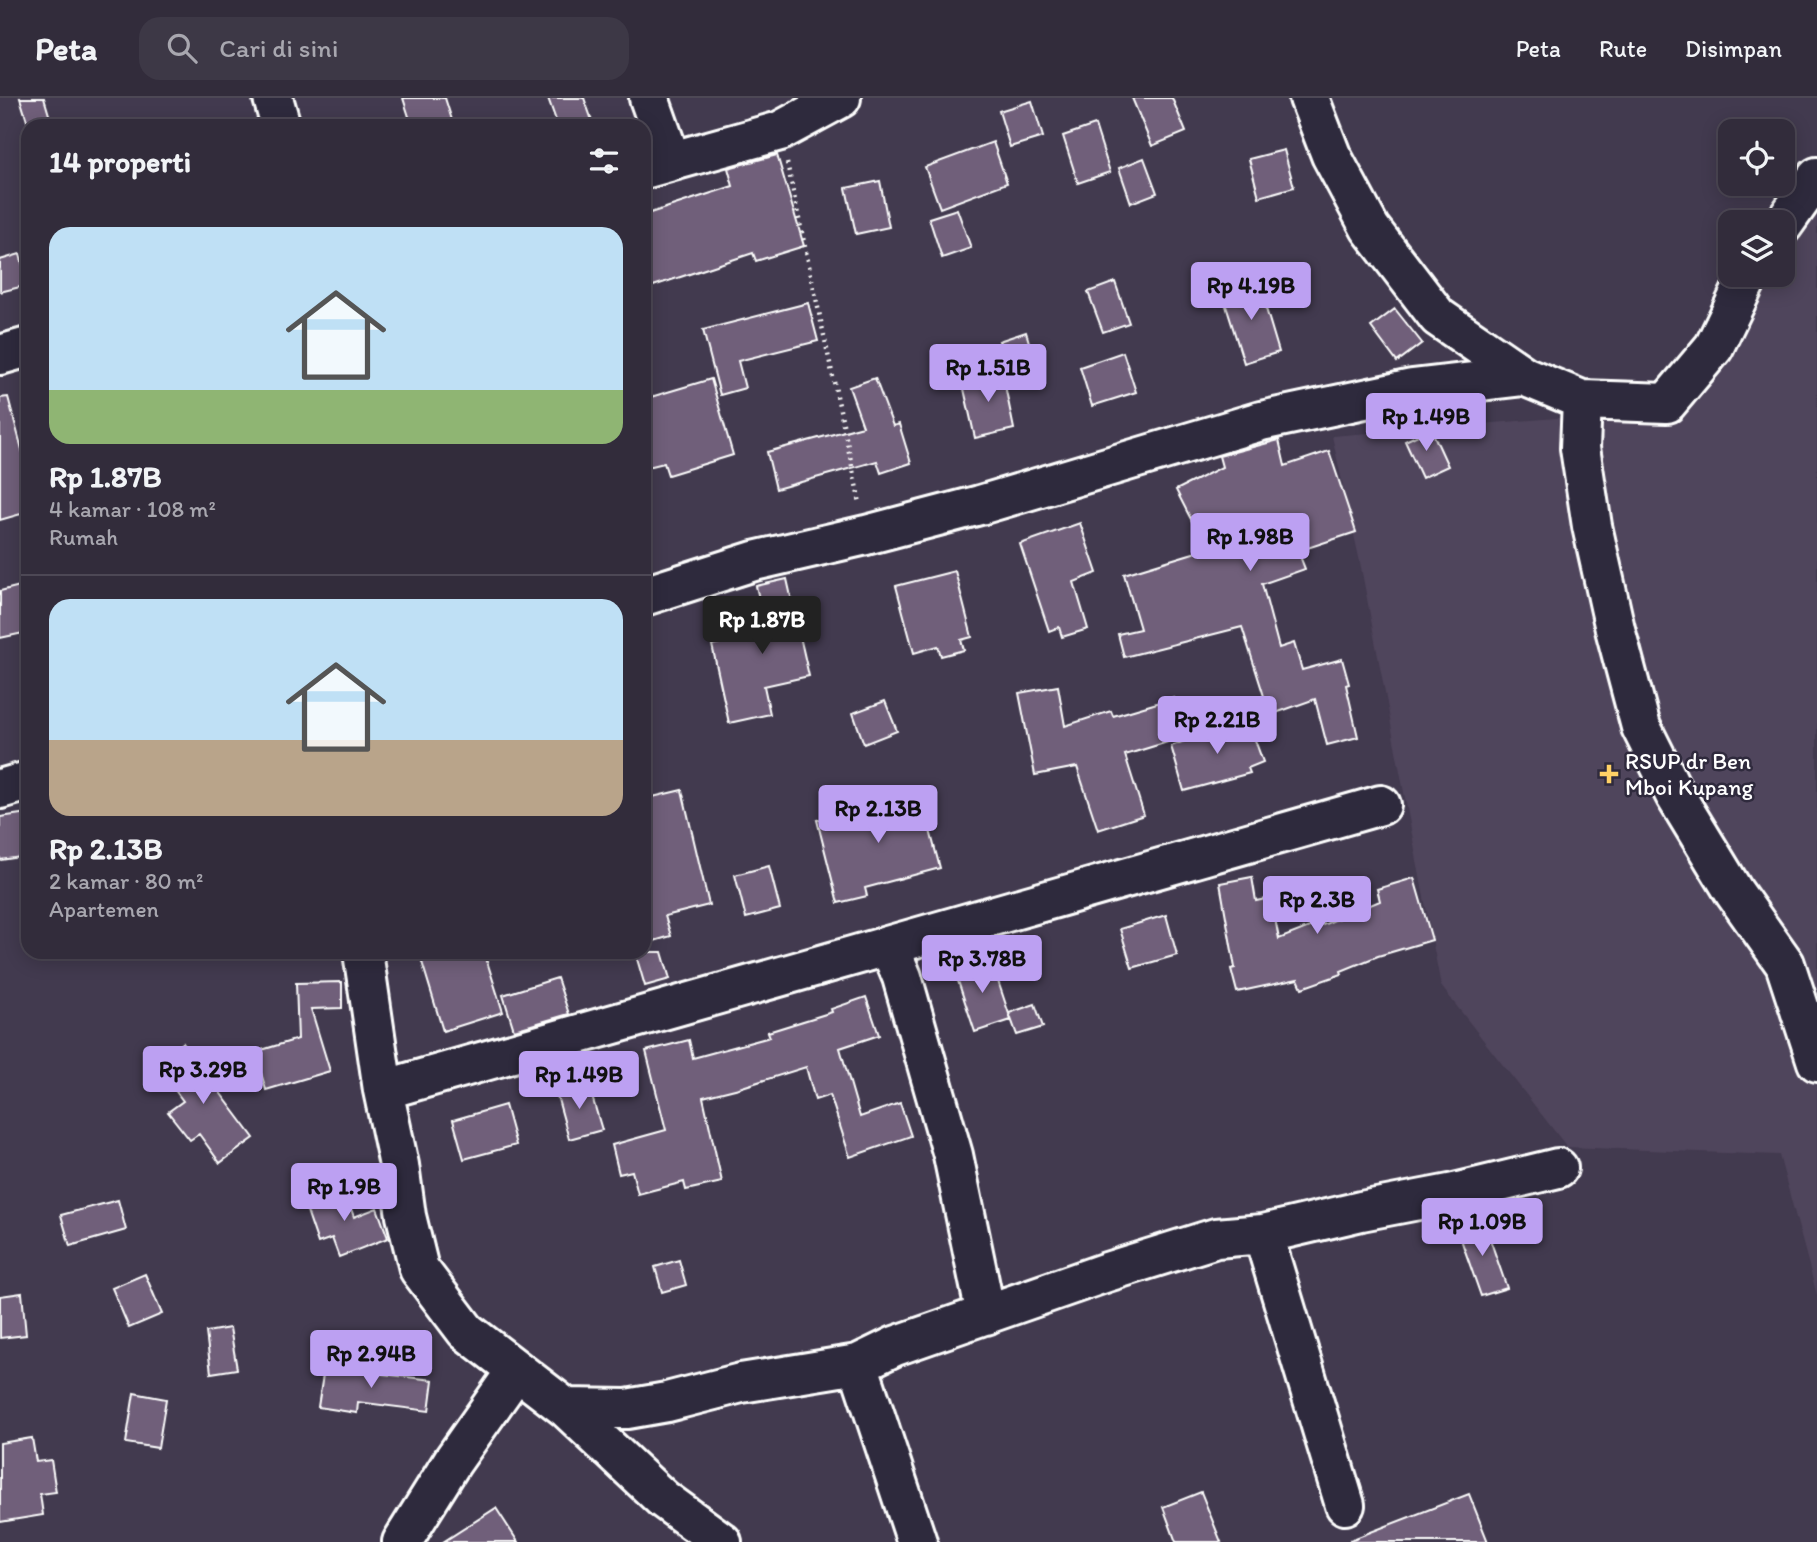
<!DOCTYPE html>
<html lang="id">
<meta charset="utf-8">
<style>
:root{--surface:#322c3b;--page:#3d3846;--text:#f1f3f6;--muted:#a8a7af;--line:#4d4855;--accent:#bca0f2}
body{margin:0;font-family:Itim,sans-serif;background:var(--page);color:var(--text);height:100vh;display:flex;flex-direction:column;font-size:26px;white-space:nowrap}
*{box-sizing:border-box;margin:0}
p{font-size:23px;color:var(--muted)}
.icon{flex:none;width:38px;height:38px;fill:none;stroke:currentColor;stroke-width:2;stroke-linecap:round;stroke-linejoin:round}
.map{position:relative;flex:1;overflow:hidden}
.details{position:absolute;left:21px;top:21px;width:630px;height:840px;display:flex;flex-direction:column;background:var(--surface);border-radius:21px;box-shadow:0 4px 18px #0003,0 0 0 2px var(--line)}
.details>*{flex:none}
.fabs{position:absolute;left:1718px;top:21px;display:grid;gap:14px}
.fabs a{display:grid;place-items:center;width:77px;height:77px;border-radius:14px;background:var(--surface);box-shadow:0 4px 18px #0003,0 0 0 2px var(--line);font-size:35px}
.price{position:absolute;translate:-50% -60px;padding:0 16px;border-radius:7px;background:var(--accent);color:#111;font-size:23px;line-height:46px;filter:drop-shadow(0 2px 4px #0008)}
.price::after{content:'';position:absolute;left:50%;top:42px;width:21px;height:16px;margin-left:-10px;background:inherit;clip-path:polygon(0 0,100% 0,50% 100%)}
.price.on{background:#222;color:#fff}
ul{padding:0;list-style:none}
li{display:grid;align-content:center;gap:14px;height:371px;padding:0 28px}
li+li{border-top:2px solid var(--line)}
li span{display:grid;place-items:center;height:217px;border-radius:21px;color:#555}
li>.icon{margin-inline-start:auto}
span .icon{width:126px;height:126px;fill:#fffc;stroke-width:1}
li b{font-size:30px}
h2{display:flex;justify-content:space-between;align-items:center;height:84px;padding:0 28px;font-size:30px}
header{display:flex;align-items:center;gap:42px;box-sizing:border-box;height:98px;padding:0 35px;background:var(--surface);border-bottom:2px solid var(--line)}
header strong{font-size:33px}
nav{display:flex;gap:38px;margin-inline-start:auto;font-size:24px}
.search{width:490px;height:63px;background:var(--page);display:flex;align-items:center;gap:18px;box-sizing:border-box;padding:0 24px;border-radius:21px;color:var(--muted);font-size:26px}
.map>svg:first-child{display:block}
</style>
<header>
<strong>Peta</strong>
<div class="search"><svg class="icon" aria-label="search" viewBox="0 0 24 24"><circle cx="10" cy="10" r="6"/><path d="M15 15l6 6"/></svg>Cari di sini</div>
<nav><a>Peta</a><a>Rute</a><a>Disimpan</a></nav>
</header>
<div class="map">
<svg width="1817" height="1444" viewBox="0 0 1817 1444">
<rect width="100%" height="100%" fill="#423a4f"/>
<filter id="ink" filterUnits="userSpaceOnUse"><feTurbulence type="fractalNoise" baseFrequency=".0143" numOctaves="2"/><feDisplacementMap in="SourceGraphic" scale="14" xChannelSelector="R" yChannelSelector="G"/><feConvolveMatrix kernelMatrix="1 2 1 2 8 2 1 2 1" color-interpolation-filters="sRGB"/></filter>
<g filter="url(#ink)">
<path fill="#50455c" d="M 1817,80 L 1817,1197 L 1779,1057 L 1567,1049 L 1441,888 L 1360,464 L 1332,338 L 1669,311 L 1758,177 L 1783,177 L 1783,135 Z"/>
<path fill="#705f7a" stroke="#fff" stroke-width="2" d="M 20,0 L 44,0 L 50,20 L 28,26 Z
M 403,0 L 445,0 L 452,22 L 434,28 L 412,28 Z
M 548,0 L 584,0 L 594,28 L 558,28 Z
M 1132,0 L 1172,0 L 1186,34 L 1152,48 Z
M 1032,3 L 1043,39 L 1010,49 L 999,13 Z
M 1095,27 L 1110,74 L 1078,85 L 1063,38 Z
M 993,44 L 1007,85 L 940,110 L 925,69 Z
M 1284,52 L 1294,89 L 1259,99 L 1249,61 Z
M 777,57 L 804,148 L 756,163 L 753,155 L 644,191 L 644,117 L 733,88 L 728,70 Z
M 1144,60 L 1157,95 L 1131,105 L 1119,70 Z
M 880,83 L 889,129 L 856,136 L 846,90 Z
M 957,111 L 971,150 L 942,160 L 929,120 Z
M 20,156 L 28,187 L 0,194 L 0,162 Z
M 1115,184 L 1129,225 L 1103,234 L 1088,194 Z
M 1258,184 L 1279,254 L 1244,265 L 1222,195 Z
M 808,205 L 818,243 L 738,263 L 745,290 L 720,297 L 703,232 Z
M 1395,211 L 1422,245 L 1397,264 L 1371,229 Z
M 1026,234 L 1037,272 L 1011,280 L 999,243 Z
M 1123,254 L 1136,294 L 1092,308 L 1080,269 Z
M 1002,273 L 1014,331 L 975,340 L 962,282 Z
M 875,280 L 893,328 L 899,326 L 911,365 L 881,375 L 877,363 L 776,391 L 767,354 L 863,328 L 849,289 Z
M 711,281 L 733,357 L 668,377 L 664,365 L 644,370 L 644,301 Z
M 8,299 L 28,374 L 28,414 L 0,422 L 0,300 Z
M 1431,331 L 1448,368 L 1422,380 L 1405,343 Z
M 1279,342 L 1285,368 L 1329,353 L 1356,434 L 1298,453 L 1305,471 L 1262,486 L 1279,550 L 1294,545 L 1302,572 L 1342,561 L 1349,586 L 1346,587 L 1358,639 L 1327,647 L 1315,601 L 1270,617 L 1242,529 L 1124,559 L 1118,536 L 1140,531 L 1124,476 L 1200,453 L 1195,429 L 1176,392 L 1222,369 L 1219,358 Z
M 1080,425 L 1097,475 L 1074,484 L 1088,531 L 1062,539 L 1059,529 L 1049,533 L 1020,446 Z
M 955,473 L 972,539 L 961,542 L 964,552 L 941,558 L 938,548 L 914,555 L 896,488 Z
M 787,481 L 809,578 L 764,588 L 770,616 L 729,625 L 712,547 L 767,534 L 756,488 Z
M 28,486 L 28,534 L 0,540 L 0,493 Z
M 1058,588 L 1065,628 L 1111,613 L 1113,618 L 1174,600 L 1184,639 L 1125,657 L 1144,717 L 1098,732 L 1077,669 L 1035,677 L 1019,595 Z
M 885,603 L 897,633 L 864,646 L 853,615 Z
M 1247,620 L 1263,664 L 1248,670 L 1250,675 L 1184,693 L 1171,648 Z
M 919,691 L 940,770 L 865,790 L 867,798 L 838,805 L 817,722 L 879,706 L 878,702 Z
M 682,692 L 709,807 L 665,818 L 671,838 L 644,846 L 644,701 Z
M 28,715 L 28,758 L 0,762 L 0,719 Z
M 769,768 L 780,811 L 746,820 L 735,777 Z
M 1252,779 L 1256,803 L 1271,800 L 1279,841 L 1322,824 L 1323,827 L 1380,803 L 1377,791 L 1414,780 L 1432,842 L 1378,858 L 1341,873 L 1342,876 L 1302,890 L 1298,881 L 1237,894 L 1231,871 L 1235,870 L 1220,785 Z
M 1166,817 L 1177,857 L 1132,870 L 1120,831 Z
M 419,854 L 484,854 L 503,914 L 443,933 Z
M 635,854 L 662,854 L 670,881 L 645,888 Z
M 990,859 L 1011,922 L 975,934 L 954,871 Z
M 557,880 L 569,916 L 514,932 L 503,897 Z
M 342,884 L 342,910 L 311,911 L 330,973 L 266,992 L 255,954 L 298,941 L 296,885 Z
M 866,899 L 879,937 L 840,950 L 860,1019 L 900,1005 L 911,1038 L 850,1059 L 830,997 L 815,1002 L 806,969 L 739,990 L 703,999 L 722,1084 L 686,1092 L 684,1084 L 638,1096 L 632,1073 L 619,1076 L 612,1047 L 666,1032 L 646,953 L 689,942 L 693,960 L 770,939 L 768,934 L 832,914 L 831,911 Z
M 1035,906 L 1043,929 L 1017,937 L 1009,915 Z
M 183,945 L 254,1040 L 220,1065 L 199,1036 L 190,1042 L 168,1014 L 183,1003 L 155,965 Z
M 588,985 L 602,1032 L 569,1041 L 556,994 Z
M 505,1007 L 516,1047 L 464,1061 L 453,1022 Z
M 343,1089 L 354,1119 L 377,1110 L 388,1140 L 339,1159 L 332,1140 L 318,1145 L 304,1104 Z
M 118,1102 L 126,1132 L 70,1148 L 61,1117 Z
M 1483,1121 L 1507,1190 L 1481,1198 L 1457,1130 Z
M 679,1162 L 686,1187 L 662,1194 L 655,1169 Z
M 145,1176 L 162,1216 L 129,1230 L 112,1190 Z
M 22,1195 L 26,1237 L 0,1240 L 0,1198 Z
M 230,1230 L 237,1271 L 211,1275 L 206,1234 Z
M 325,1264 L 364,1270 L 363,1274 L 433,1282 L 429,1313 L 358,1304 L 357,1315 L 318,1309 Z
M 134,1295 L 166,1301 L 158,1350 L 126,1345 Z
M 32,1340 L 36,1364 L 51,1362 L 56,1394 L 40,1396 L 43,1417 L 0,1424 L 0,1345 Z
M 1201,1394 L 1221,1444 L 1176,1444 L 1163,1409 Z
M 1469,1396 L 1488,1444 L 1351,1444 L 1350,1442 Z
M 496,1410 L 518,1444 L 443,1444 Z"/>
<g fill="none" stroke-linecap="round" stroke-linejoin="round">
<defs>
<path id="minor" d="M 273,0 L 281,28
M 649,0 L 671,62
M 1309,0 L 1331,57 L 1370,130 L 1438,219 L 1524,278
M 644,71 L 780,33 L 841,0
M 1783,127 L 1817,79
M 0,257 L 28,249
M 1582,302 L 1580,350 L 1592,428 L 1615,531 L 1641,629 L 1675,697 L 1734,794 L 1785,866 L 1817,964
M 644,498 L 754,463 L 866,437 L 980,407 L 1261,323 L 1412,291 L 1524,278 L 1582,302 L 1667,305 L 1714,249 L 1749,177
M 0,691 L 28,683
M 889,848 L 902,879 L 953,1057 L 986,1217
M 363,854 L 383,992 L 399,1067 L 406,1118 L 419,1171 L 466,1233 L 566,1310 L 627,1311 L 667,1304 L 741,1285 L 858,1266 L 895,1248 L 1107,1174 L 1216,1140 L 1263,1136 L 1361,1113 L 1455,1095 L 1558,1070
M 383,992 L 1381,707
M 1263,1136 L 1345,1407
M 858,1266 L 917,1444
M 566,1310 L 663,1401 L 722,1444
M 402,1444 L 452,1364 L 516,1273"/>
</defs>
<use href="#minor" stroke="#fff" stroke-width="44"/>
<path stroke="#fff" stroke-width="4.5" stroke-dasharray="2 5" stroke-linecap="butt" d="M 787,65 L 860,405"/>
<use href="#minor" stroke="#2f2a3d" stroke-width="38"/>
</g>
</g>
<path fill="#ffd166" stroke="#2f2a3d" stroke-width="2.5" d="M1605.5 665.5h7v7h7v7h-7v7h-7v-7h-7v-7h7z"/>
<g text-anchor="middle" stroke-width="5" stroke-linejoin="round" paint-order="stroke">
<g font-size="23" fill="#fff" stroke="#2f2a3d" text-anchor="start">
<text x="1625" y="671">RSUP dr Ben<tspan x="1625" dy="26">Mboi Kupang</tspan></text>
</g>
</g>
</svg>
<div class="fabs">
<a><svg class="icon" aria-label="locate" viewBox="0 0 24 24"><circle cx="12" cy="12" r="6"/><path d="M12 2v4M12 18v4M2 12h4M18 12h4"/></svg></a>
<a><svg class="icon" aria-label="layers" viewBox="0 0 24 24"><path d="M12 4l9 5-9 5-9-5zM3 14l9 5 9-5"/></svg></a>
</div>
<b class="price" style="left:1251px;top:224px">Rp 4.19B</b>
<b class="price" style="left:988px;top:306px">Rp 1.51B</b>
<b class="price" style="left:1426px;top:355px">Rp 1.49B</b>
<b class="price" style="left:1250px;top:475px">Rp 1.98B</b>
<b class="price on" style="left:762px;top:558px">Rp 1.87B</b>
<b class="price" style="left:1217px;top:658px">Rp 2.21B</b>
<b class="price" style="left:878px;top:747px">Rp 2.13B</b>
<b class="price" style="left:1317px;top:838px">Rp 2.3B</b>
<b class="price" style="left:982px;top:897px">Rp 3.78B</b>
<b class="price" style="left:203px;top:1008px">Rp 3.29B</b>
<b class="price" style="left:579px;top:1013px">Rp 1.49B</b>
<b class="price" style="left:344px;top:1125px">Rp 1.9B</b>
<b class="price" style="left:1482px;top:1160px">Rp 1.09B</b>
<b class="price" style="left:371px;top:1292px">Rp 2.94B</b>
<section class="details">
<h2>14 properti<svg class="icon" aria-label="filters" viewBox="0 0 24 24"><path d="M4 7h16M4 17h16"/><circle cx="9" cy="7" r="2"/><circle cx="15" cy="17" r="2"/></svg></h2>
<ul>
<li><span style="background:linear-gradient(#bfe0f5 75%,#8fb573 0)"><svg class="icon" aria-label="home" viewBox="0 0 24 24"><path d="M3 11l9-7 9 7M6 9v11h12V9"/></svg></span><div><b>Rp 1.87B</b><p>4 kamar · 108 m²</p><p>Rumah</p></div></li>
<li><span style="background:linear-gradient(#bfe0f5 65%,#b9a48a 0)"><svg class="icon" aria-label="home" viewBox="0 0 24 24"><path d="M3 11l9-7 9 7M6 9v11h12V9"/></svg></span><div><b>Rp 2.13B</b><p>2 kamar · 80 m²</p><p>Apartemen</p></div></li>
</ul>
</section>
</div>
